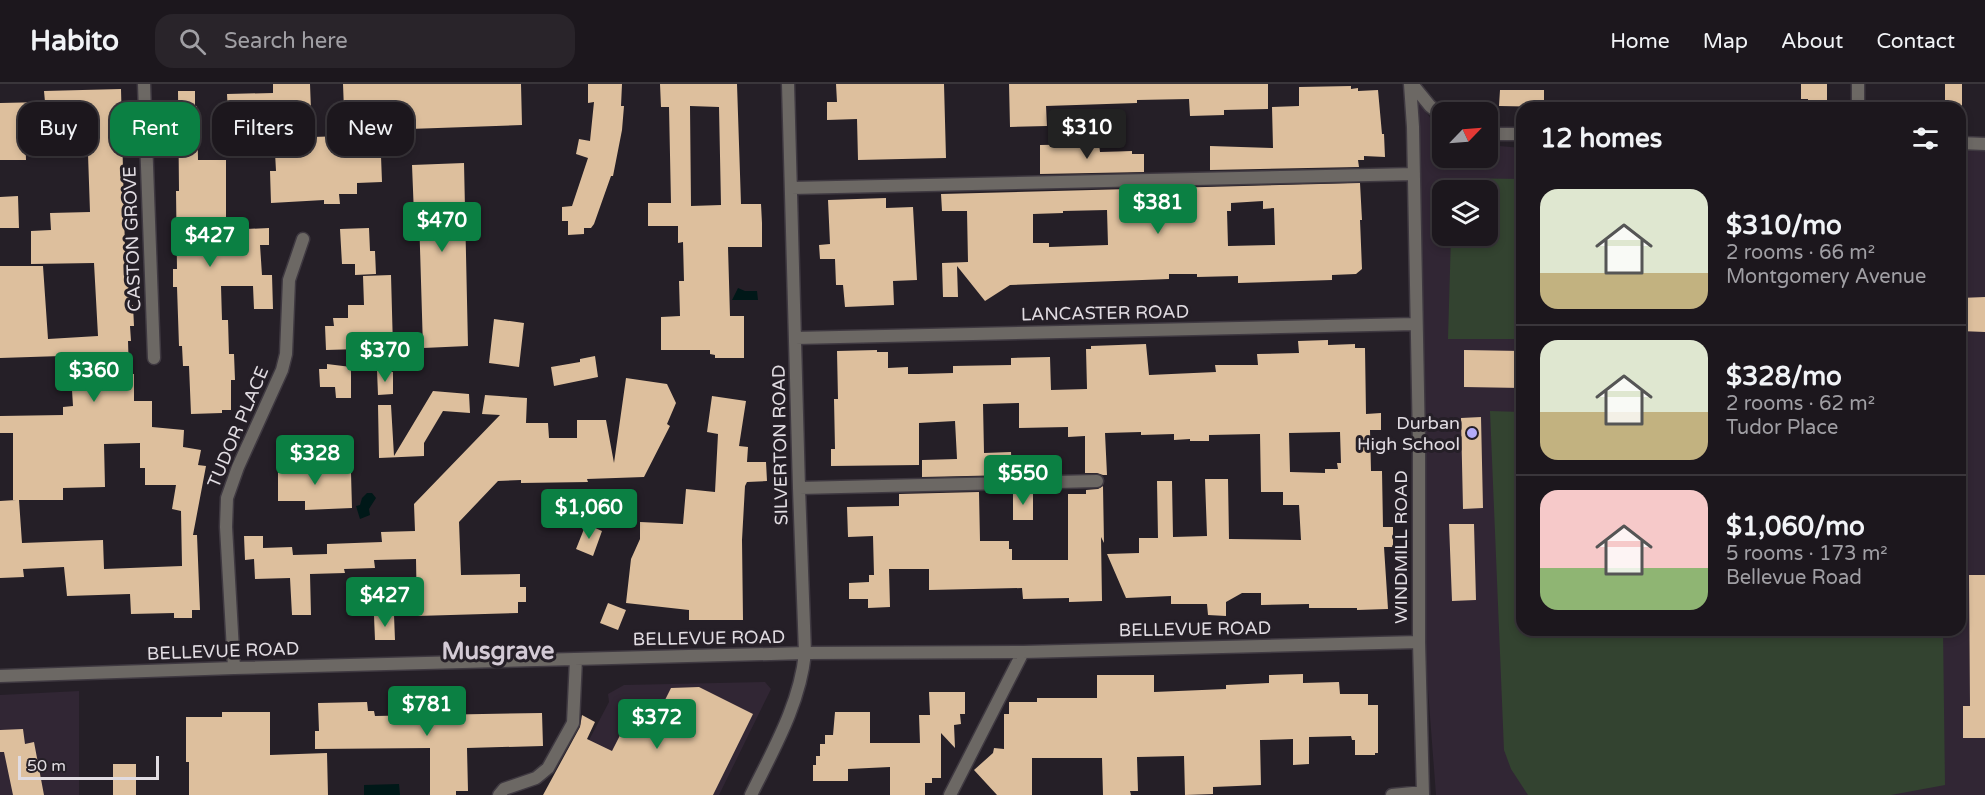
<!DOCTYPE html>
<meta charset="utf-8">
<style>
:root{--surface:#1c171d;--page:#29242a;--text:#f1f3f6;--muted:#a09fa4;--line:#3a363b;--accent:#0b8043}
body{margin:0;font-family:"Varela Round",sans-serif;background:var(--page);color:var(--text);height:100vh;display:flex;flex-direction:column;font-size:22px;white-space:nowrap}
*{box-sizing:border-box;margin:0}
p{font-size:20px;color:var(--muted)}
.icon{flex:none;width:33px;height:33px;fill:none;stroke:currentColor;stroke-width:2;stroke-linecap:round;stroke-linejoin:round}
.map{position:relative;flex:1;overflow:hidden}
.side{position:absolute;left:1516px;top:18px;width:450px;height:534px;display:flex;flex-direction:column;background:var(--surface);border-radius:18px;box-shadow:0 3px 9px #0003,0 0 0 2px var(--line)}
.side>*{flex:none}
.hud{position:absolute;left:18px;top:18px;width:570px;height:54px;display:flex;gap:12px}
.needle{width:39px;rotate:65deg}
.buttons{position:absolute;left:1432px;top:18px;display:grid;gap:12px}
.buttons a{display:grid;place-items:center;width:66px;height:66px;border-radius:12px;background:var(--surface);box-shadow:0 3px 9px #0003,0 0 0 2px var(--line);font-size:30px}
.scale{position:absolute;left:18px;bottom:15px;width:141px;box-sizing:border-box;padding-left:6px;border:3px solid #e1dce2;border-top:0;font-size:16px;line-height:21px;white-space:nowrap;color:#e1dce2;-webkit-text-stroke:4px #251f27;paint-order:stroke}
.price{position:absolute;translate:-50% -51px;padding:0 14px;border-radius:6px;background:var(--accent);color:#fff;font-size:20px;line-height:39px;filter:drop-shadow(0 2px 3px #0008)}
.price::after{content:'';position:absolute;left:50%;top:36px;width:18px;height:14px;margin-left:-9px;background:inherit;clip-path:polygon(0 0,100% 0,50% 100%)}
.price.current{background:#222;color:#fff}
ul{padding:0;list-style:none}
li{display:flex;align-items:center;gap:18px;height:150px;padding:0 24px}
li+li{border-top:2px solid var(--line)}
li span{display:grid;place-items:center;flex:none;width:168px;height:120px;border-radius:18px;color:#555}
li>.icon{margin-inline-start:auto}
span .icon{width:72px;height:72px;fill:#fffc;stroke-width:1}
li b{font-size:26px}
h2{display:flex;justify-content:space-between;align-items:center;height:72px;padding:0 24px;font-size:26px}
.tag{padding:0 21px;border-radius:18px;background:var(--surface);box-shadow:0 3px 9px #0003,0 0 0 2px var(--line);font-size:21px;line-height:54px}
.tag.current{background:var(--accent);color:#fff}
header{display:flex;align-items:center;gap:36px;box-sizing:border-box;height:84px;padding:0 30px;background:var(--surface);border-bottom:2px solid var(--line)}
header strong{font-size:28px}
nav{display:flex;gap:33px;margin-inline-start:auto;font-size:21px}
.search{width:420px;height:54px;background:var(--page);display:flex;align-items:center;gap:15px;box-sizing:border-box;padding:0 21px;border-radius:18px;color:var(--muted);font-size:22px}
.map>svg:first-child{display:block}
</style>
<header>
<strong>Habito</strong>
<div class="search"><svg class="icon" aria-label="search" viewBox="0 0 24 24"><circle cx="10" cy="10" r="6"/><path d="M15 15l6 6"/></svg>Search here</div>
<nav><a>Home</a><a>Map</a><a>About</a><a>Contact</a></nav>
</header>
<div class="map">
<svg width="1985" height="711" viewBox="0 0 1985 711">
<rect width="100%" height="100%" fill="#251f27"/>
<path fill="#312634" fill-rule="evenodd" d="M 1415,13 L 1437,43 L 1443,46 L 1443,74 L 1488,74 L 1488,61 L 1522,64 L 1522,546 L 1960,546 L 1961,65 L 1985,65 L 1985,711 L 1436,711 L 1425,567 ZM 1443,106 L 1488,106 L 1488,152 L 1443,152 Z
M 765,598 L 771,605 L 719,711 L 560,711 L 609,618 L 608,610 L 624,601 Z
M 79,607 L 79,711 L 0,711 L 0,611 Z"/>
<path fill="#334330" d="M 1452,94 L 1522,95 L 1522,255 L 1448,255 L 1451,152 L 1488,152 L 1488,106 L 1452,106 Z
M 1490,327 L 1522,328 L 1522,546 L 1943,546 L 1945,701 L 1891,711 L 1528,711 L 1511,685 L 1504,666 Z"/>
<path fill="#001818" d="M 738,204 L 745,207 L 757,207 L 758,216 L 732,216 Z
M 367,409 L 372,409 L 376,414 L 369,425 L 370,431 L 360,435 L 356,422 L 360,421 L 362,414 Z
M 399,700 L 400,711 L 364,711 L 364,701 Z"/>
<path fill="#ddbf9d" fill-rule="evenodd" d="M 273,0 L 310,0 L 312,53 L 345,52 L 343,0 L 521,0 L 522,41 L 380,46 L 382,98 L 357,99 L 357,110 L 339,110 L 340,120 L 324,120 L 324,116 L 271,119 L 270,87 L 276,87 L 274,50 L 229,52 L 227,10 L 273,9 Z
M 588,0 L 622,0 L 621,22 L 624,22 L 622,46 L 613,92 L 611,92 L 594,140 L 591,144 L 584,144 L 584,150 L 568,151 L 568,137 L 562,137 L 562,123 L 572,122 L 588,74 L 576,70 L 579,55 L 590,57 L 594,18 L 588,19 Z
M 660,0 L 737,0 L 741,120 L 761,120 L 762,139 L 762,163 L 728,163 L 730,232 L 744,232 L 744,274 L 715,274 L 715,271 L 710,270 L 710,266 L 661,266 L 661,233 L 680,232 L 679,197 L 684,197 L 683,158 L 678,159 L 678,142 L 648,142 L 648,119 L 671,119 L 669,23 L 661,23 ZM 690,22 L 719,23 L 721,121 L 691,122 Z
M 836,0 L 944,0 L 946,74 L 858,76 L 857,35 L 827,36 L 827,18 L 837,18 Z
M 1009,0 L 1268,0 L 1268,25 L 1224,26 L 1224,31 L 1190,32 L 1189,15 L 1137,16 L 1137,19 L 1046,22 L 1047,42 L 1010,43 Z
M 1801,0 L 1827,0 L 1827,19 L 1808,18 L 1808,15 L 1801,15 Z
M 1945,0 L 1962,0 L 1962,24 L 1945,24 Z
M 1351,2 L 1351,5 L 1358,4 L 1358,7 L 1378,6 L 1382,50 L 1384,50 L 1385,73 L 1364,72 L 1364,76 L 1358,76 L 1359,83 L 1210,86 L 1210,62 L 1273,64 L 1272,23 L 1299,22 L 1299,3 Z
M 121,5 L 125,166 L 128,166 L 129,221 L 133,221 L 134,242 L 130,242 L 131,257 L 128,257 L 129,290 L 134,290 L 134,317 L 152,317 L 152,343 L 184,346 L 183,363 L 201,366 L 198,381 L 206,382 L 193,451 L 197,451 L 200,526 L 192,526 L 192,534 L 174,534 L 174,529 L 131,530 L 130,510 L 67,512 L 64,483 L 23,485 L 24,493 L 0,494 L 0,417 L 16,416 L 13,416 L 13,349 L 0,349 L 0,332 L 63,331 L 63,323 L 73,322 L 72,306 L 93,305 L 92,271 L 0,274 L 0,182 L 43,182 L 48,255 L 98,252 L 94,179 L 31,180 L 31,147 L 51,146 L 50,129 L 90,128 L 87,41 L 25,43 L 26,76 L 0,76 L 0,19 L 45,18 L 44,7 ZM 140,359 L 140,384 L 145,384 L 145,401 L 176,401 L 172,425 L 181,427 L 182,482 L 104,485 L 103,456 L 22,459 L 19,416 L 63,416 L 63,404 L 105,403 L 104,360 Z
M 1500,6 L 1544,6 L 1544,23 L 1499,22 Z
M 178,7 L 195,7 L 195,22 L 197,22 L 198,76 L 226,76 L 226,146 L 269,144 L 269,161 L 260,161 L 262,191 L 272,191 L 273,225 L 254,225 L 253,202 L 221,202 L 222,236 L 228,236 L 229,270 L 234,270 L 235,296 L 231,296 L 231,326 L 222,326 L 222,329 L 191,330 L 189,282 L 183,282 L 182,262 L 179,262 L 177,203 L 173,203 L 173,185 L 177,185 L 176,107 L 179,107 Z
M 1099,60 L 1100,68 L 1132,67 L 1132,70 L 1144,70 L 1144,88 L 1040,90 L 1040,61 Z
M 464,79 L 468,262 L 423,264 L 419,131 L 414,131 L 412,81 Z
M 1360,99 L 1362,136 L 1360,136 L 1362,185 L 1356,190 L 1332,191 L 1332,196 L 1238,199 L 1238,192 L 1197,193 L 1197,190 L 1169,190 L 1169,195 L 1010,201 L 985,217 L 957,182 L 958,213 L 943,213 L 942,179 L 968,178 L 967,127 L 942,127 L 941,110 ZM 1263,117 L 1263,125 L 1274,124 L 1275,161 L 1228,162 L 1227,127 L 1231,127 L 1231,119 ZM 1107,126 L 1108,161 L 1049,163 L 1049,159 L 1033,159 L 1033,130 L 1063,129 L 1063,127 Z
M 18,112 L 19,144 L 0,144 L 0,113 Z
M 886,114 L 886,124 L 913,123 L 917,196 L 893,197 L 894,221 L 845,223 L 843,201 L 836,201 L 835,175 L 820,175 L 819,161 L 830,160 L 828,116 Z
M 369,144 L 370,167 L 375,167 L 376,190 L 355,191 L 355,180 L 342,180 L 340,145 Z
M 391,191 L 393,264 L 326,266 L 325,242 L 334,242 L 333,234 L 348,234 L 348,221 L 364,221 L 363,192 Z
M 1985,213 L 1985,248 L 1960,247 L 1960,214 Z
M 494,235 L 524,239 L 519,283 L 489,279 Z
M 1328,256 L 1328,261 L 1355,260 L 1355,264 L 1365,264 L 1366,330 L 1381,329 L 1381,346 L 1370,346 L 1371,387 L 1382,387 L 1383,443 L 1393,443 L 1393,463 L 1384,463 L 1388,525 L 1357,526 L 1357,524 L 1309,524 L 1309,520 L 1261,521 L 1261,509 L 1242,509 L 1226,518 L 1226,532 L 1208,531 L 1207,520 L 1171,520 L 1171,512 L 1126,514 L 1107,470 L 1139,469 L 1139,454 L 1158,454 L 1157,397 L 1172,397 L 1173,453 L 1207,452 L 1205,395 L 1228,395 L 1229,455 L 1301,456 L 1299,421 L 1283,421 L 1283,408 L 1261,408 L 1260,350 L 1209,351 L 1209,357 L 1190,357 L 1190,355 L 1174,356 L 1174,350 L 1141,351 L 1141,348 L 1105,349 L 1107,391 L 1103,391 L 1097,389 L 1085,389 L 1085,352 L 1068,353 L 1068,343 L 1019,344 L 1019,319 L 983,320 L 984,369 L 1011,368 L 1012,391 L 922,393 L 922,376 L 957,375 L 955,337 L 919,339 L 919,381 L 831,382 L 831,365 L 835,365 L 834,315 L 838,315 L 837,267 L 877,266 L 877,268 L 888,268 L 888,284 L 908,283 L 908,290 L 918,290 L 953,289 L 953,282 L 1011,281 L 1011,274 L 1050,273 L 1051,306 L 1087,305 L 1086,265 L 1091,265 L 1091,262 L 1146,260 L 1149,291 L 1216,288 L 1215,281 L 1258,281 L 1257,270 L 1299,269 L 1298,257 ZM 1340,348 L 1341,379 L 1337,379 L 1338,385 L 1325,385 L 1325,389 L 1290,388 L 1289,349 Z
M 1464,266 L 1522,267 L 1522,304 L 1464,303 Z
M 595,272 L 598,293 L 554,302 L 551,283 L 580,278 L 580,275 Z
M 327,280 L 351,283 L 351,314 L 336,314 L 335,303 L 320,303 L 319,285 L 327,285 Z
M 377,286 L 393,288 L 393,310 L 378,311 Z
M 626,294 L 667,300 L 676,319 L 667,340 L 670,342 L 644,393 L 587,395 L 588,398 L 521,399 L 521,396 L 498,397 L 459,438 L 461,491 L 520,490 L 520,503 L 526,503 L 526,518 L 518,518 L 518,529 L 417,532 L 416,475 L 374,476 L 375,484 L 344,485 L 345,489 L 310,490 L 311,531 L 292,531 L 290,494 L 255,495 L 254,475 L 245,476 L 244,452 L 263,452 L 263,464 L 292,463 L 293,471 L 327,470 L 327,460 L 382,458 L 381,448 L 415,447 L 414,420 L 500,331 L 482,330 L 485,311 L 527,314 L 526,339 L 548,339 L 549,354 L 577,354 L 577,336 L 606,336 L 614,379 Z
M 433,307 L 469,310 L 470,329 L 443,327 L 424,359 L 424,372 L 379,374 L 378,321 L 391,321 L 394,372 Z
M 712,312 L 746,317 L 739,362 L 748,363 L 747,378 L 766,378 L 767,397 L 747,398 L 745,402 L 742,456 L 743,536 L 689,536 L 689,526 L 626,519 L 631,475 L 640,455 L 640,438 L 683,440 L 686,405 L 715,408 L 718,350 L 707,348 Z
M 1481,333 L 1483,424 L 1463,425 L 1461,334 Z
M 307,370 L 322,370 L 322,388 L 351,389 L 352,424 L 305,426 L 305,417 L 278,417 L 278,383 L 307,383 Z
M 1103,402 L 1104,459 L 1101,453 L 1102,517 L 1069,518 L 1069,514 L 1023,515 L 1022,504 L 929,506 L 929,485 L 889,485 L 890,523 L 868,524 L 868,515 L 849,515 L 849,499 L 869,498 L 869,491 L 874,491 L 873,452 L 848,453 L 847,423 L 899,422 L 899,410 L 979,408 L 980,457 L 1009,457 L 1009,465 L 1012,465 L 1012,476 L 1068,476 L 1068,410 L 1086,410 L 1086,406 L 1098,405 Z
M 1013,407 L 1033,407 L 1033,436 L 1013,436 Z
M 586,440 L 602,447 L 593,472 L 576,465 Z
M 1449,440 L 1474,440 L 1476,516 L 1452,517 Z
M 1969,491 L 1985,491 L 1985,654 L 1963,654 L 1963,622 L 1970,622 Z
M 608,519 L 626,526 L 618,546 L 600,539 Z
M 394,531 L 395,556 L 375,556 L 374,532 Z
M 1303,590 L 1303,599 L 1339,598 L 1340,610 L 1368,610 L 1368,621 L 1378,621 L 1378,669 L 1375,669 L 1375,671 L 1355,671 L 1355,656 L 1352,656 L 1351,652 L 1309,653 L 1309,680 L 1293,681 L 1293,655 L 1260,656 L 1261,701 L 1213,703 L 1213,710 L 1185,711 L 1184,672 L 1137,673 L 1138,707 L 1130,707 L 1131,711 L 1103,711 L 1102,674 L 1032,674 L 1032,711 L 997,711 L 974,686 L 993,669 L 994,664 L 1004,665 L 1004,630 L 1009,630 L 1009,618 L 1037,618 L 1037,614 L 1097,614 L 1097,591 L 1154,591 L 1154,608 L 1226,605 L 1226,601 L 1269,599 L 1269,591 Z
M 699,603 L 753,630 L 713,711 L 543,711 L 580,643 L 582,631 L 595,638 L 587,655 L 612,667 L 638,616 L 660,626 L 671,604 Z
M 929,608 L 965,608 L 965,630 L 960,630 L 961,640 L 954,641 L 955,664 L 941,649 L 941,694 L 932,694 L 932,699 L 925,699 L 925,711 L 890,711 L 890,683 L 848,685 L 848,697 L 813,697 L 813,681 L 816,681 L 816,672 L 820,672 L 820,660 L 825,660 L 825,651 L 833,651 L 835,628 L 870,628 L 870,659 L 920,659 L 919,631 L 930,631 Z
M 367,618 L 368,627 L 374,627 L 375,632 L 542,629 L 543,662 L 467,664 L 468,707 L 456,707 L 456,711 L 430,711 L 430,664 L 315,665 L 315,647 L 319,647 L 318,619 Z
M 222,628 L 270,628 L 270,671 L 327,669 L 328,711 L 189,711 L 189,678 L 186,678 L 186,633 L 222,633 Z
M 23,645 L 25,660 L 34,658 L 44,711 L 13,711 L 4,668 L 0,668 L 0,646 Z
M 113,680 L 136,680 L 136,711 L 113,711 Z"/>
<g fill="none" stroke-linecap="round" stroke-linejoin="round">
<defs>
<path id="street" d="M 144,0 L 154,274
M 1410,0 L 1413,43 L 1419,359 L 1419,558 L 1423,711
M 1412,0 L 1430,22 L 1443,32
M 1858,24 L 1858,0
M 1488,50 L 1522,50
M 1960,59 L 1985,60
M 791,104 L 1414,90
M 795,254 L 1415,240
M 799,404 L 1097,397
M 234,584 L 226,443 L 227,414 L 238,383 L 282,286 L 286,270 L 289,196 L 303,155
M 0,592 L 234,584 L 805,569 L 1023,568 L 1419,558
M 499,711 L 504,705 L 536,694 L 548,684 L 573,639 L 576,575
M 751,711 C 773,666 800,620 805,569 L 799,404 L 788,0
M 950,711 L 1023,568
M 1392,711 L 1423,708"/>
</defs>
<use href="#street" stroke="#3f3941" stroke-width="15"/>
<use href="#street" stroke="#6c6864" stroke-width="12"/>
</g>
<circle fill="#b4acf9" stroke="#251f27" stroke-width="2" cx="1472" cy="349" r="6"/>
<g text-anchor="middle" stroke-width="6" stroke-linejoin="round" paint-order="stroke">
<g font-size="18" fill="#e1dce2" stroke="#251f27">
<text transform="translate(132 155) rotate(-92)" y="6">CASTON GROVE</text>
<text transform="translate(1105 229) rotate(-1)" y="6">LANCASTER ROAD</text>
<text transform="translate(238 343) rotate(-67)" y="6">TUDOR PLACE</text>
<text transform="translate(780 361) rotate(-91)" y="6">SILVERTON ROAD</text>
<text transform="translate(1401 463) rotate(-90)" y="6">WINDMILL ROAD</text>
<text transform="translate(1195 545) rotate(-1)" y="6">BELLEVUE ROAD</text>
<text transform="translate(709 554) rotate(-1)" y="6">BELLEVUE ROAD</text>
<text transform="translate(223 567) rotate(-2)" y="6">BELLEVUE ROAD</text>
</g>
<g font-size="18" fill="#e1dce2" stroke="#251f27" text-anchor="end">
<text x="1460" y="345">Durban<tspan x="1460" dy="21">High School</tspan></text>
</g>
<g font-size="24" font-weight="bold" fill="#d3cad5" stroke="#251f27">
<text x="498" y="575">Musgrave</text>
</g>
</g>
</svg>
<div class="buttons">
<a><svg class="needle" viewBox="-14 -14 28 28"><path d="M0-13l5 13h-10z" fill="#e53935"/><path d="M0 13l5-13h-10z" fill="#a09fa4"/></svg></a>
<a><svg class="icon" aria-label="layers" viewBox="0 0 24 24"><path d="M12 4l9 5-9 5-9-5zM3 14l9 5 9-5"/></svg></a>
</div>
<div class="scale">50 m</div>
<b class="price current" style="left:1087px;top:76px">$310</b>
<b class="price" style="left:1158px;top:151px">$381</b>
<b class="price" style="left:442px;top:169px">$470</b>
<b class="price" style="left:210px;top:184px">$427</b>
<b class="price" style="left:385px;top:299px">$370</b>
<b class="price" style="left:94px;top:319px">$360</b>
<b class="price" style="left:315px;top:402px">$328</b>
<b class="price" style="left:1023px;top:422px">$550</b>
<b class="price" style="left:589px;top:456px">$1,060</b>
<b class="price" style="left:385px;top:544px">$427</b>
<b class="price" style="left:427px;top:653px">$781</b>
<b class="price" style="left:657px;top:666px">$372</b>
<div class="hud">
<a class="tag">Buy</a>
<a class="tag current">Rent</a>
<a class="tag">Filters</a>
<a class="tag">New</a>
</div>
<section class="side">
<h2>12 homes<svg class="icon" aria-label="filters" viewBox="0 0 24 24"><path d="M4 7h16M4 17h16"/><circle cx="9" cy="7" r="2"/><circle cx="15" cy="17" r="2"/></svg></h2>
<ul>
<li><span style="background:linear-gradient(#dfe7d0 70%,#c2b280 0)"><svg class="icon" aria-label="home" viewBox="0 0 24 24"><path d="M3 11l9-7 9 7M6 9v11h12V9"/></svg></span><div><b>$310/mo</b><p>2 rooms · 66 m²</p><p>Montgomery Avenue</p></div></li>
<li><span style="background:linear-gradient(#dfe7d0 60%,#c2b280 0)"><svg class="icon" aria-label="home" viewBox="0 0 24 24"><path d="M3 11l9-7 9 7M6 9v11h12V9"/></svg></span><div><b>$328/mo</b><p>2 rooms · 62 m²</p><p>Tudor Place</p></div></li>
<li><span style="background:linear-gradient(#f6c9c9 65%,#8fb573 0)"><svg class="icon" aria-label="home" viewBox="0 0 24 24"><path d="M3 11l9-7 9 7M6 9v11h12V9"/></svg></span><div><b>$1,060/mo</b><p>5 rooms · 173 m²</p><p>Bellevue Road</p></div></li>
</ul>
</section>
</div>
